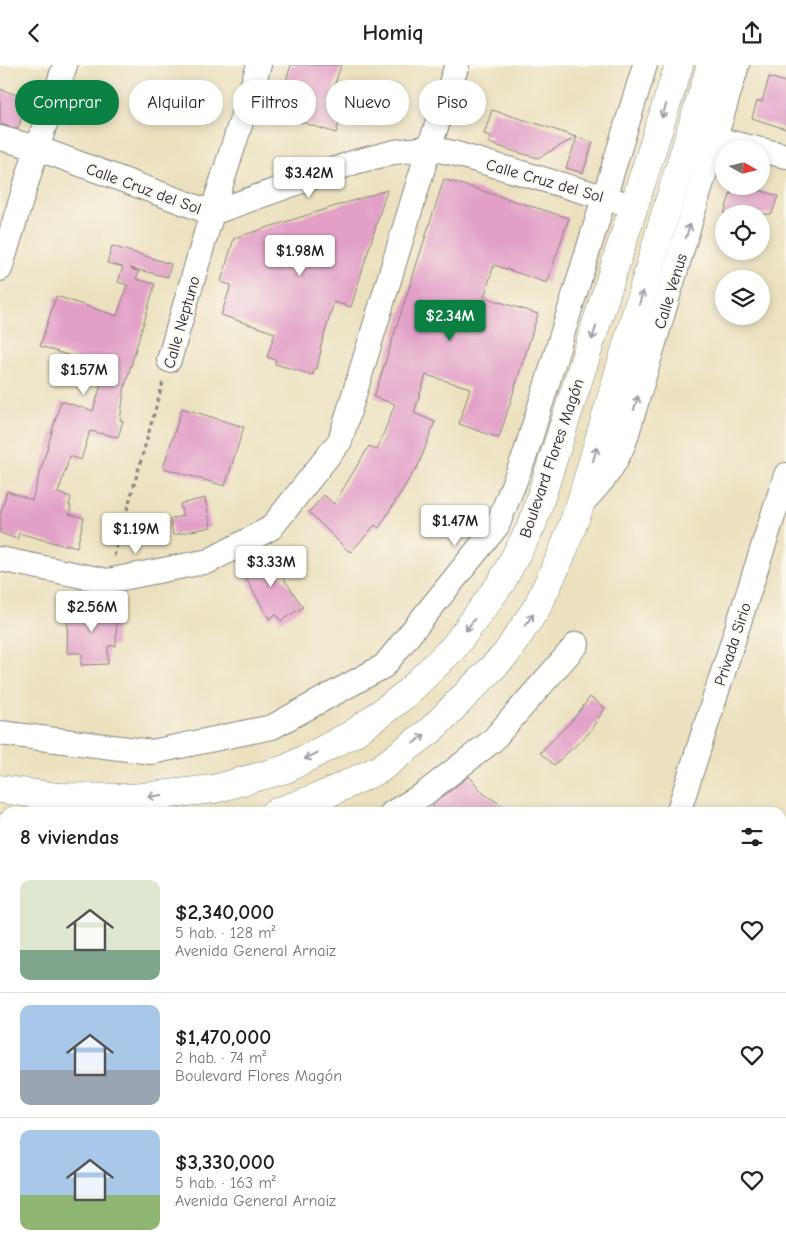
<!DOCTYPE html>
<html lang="es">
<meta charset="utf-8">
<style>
:root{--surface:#fff;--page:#f6f6f6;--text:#222;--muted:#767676;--line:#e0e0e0;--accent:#0b8043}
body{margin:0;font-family:"Comic Neue",sans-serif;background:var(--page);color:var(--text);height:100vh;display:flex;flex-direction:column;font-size:19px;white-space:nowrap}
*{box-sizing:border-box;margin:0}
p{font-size:16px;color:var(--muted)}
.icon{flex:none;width:28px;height:28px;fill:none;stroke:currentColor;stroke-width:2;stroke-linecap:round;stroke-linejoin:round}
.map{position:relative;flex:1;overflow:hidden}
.details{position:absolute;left:0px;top:742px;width:786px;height:446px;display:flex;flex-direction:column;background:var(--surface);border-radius:15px 15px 0 0;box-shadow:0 2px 8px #0003}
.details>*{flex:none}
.banner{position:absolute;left:15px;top:15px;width:500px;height:45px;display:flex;gap:10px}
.needle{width:32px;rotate:98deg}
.tools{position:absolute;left:715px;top:75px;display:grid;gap:10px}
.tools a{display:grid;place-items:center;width:55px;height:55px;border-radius:50%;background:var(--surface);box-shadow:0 2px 8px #0003;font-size:25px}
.price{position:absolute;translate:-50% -42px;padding:0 11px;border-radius:5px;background:#fff;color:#222;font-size:16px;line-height:32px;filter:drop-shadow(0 1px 2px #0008)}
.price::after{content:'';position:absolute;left:50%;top:30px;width:15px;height:11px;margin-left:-8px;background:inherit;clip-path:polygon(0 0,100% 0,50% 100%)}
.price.selected{background:var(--accent);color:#fff}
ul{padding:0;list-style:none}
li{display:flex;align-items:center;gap:15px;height:125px;padding:0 20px}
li+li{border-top:1px solid var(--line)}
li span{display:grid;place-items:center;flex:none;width:140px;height:100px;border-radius:10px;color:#555}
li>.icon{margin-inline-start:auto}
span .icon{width:60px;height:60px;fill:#fffc;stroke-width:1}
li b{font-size:21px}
h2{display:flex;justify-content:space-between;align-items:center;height:60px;padding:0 20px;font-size:21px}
.pill{padding:0 18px;border-radius:22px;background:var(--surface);box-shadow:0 2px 8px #0003;font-size:18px;line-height:45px}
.pill.selected{background:var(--accent);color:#fff}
header{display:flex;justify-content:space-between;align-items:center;height:65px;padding:0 20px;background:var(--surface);font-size:22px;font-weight:700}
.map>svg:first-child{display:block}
</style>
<header><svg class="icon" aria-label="back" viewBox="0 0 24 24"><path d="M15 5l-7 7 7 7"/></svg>Homiq<svg class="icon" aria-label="share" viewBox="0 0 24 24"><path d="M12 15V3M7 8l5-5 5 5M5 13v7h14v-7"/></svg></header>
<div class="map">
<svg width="786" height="1188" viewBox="0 0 786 1188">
<rect width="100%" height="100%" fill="#fbf7ec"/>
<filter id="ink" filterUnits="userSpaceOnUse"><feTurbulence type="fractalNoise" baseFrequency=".02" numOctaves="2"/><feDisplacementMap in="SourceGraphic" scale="10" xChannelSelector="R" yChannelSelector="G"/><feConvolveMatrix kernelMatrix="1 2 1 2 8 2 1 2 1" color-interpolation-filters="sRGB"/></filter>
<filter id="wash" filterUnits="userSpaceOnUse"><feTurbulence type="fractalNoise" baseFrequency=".0096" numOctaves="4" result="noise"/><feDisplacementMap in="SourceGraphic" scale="20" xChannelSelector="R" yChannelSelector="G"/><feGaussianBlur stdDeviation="1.12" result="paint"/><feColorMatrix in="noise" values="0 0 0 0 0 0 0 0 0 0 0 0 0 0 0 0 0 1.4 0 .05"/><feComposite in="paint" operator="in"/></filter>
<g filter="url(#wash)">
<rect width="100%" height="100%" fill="#ebe1bf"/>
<path fill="#f5cfdc" d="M 0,855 L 5,857 L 5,1130 L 0,1128 Z"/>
<g id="blocks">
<path fill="#e2a0c7" d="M 291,0 L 341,0 L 332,28 L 347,32 L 336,68 L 276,49 Z
M 769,12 L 786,17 L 786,64 L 752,53 L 757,36 L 762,37 Z
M 0,24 L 28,34 L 18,64 L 0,59 Z
M 492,45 L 541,60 L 576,72 L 538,93 L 516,87 L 489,78 L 491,71 L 484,69 Z
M 577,72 L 593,77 L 583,108 L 566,103 Z
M 444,114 L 569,153 L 547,218 L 494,200 L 484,232 L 538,249 L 499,373 L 459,359 L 470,323 L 426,310 L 414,348 L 435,357 L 417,404 L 416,403 L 379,463 L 375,460 L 351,487 L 347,485 L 309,447 L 324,430 L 334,439 L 369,381 L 377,385 L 395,339 L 374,332 Z
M 733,121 L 747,121 L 778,131 L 772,149 L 724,149 Z
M 387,125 L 351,242 L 334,237 L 320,284 L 321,285 L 317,304 L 315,303 L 313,310 L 275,299 L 276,295 L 267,292 L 275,268 L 221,250 L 231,220 L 221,217 L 234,173 Z
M 112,181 L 171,199 L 168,212 L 130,203 L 139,207 L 136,214 L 155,219 L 125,321 L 120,355 L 123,356 L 118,372 L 90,366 L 81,395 L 70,391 L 58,428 L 71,432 L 69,441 L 71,441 L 69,449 L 84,453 L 77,482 L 65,479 L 65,481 L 19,468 L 17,474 L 0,468 L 0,450 L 7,426 L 32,435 L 61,336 L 93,346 L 103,313 L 76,304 L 79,294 L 40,281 L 56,231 L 117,251 L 127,220 L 118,217 L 123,202 L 107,198 Z
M 182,343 L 244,362 L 225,421 L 163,403 Z
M 205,433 L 211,462 L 173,470 L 170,454 L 183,451 L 180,439 Z
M 265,487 L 303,542 L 281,556 L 276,549 L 269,554 L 240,503 Z
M 68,541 L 117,543 L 116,581 L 108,581 L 108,599 L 81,600 L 82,588 L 67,588 Z
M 590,632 L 605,643 L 588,669 L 554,700 L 540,688 L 575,652 Z
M 469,711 L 484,729 L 515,748 L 437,748 L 432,740 Z"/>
</g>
</g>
<g filter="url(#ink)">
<use href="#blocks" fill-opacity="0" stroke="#86827d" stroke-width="1"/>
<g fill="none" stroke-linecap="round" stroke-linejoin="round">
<defs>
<path id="lane" d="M 68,1188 L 70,1184"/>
<path id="street" d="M 0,73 L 37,83 L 212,148 L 355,97 L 394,87 L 429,83 L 453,88 L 617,136
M 715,74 L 757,84
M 761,85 L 786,91
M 0,204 L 37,83 L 65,0
M 169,295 L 212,148 L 259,0
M 580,440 C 601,418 614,404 625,375 L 737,0
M 0,494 L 107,516 L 209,496 L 271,463 L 340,376 L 429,83 L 457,0
M 0,668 L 152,687 L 272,662 L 384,601 L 497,461 L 525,390 L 645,0
M 392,748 L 424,729 L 492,676 L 577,579
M 678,748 L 786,410
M 0,795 L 5,798
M 781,837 L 786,837
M 781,1008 L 786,1009
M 0,1143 L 5,1144
M 0,1184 L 13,1188
M 116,1184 L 128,1188
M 367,1188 L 369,1184"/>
<path id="secondary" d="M 781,1055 L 786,1053
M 781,1091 L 786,1089
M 594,1188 L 598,1184
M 637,1188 L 641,1184"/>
<path id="primary" d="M 0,724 L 58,732 L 133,733 L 214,724 L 286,704 L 354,668 L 405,630 L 454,582 L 501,518 L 532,460 L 679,0
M 274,748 L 324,730 L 380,704 L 431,665 L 506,589 L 537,542 L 561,491 L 580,440 L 662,160 L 711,0
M 0,763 L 5,763"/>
</defs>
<use href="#lane" stroke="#86827d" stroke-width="14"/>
<use href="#street" stroke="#86827d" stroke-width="26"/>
<use href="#secondary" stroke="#86827d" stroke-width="29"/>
<use href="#primary" stroke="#86827d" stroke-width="29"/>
<path stroke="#86827d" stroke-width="3" stroke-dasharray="4 4" stroke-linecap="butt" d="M 114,491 L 163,317"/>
<use href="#lane" stroke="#fff" stroke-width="12"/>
<use href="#street" stroke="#fff" stroke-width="24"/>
<use href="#secondary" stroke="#fff" stroke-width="28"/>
<use href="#primary" stroke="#fff" stroke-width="28"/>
</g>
<defs><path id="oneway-shaft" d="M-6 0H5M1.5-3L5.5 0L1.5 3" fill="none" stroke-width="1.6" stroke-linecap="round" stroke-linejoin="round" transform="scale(1.25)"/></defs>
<g stroke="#9c9ca7">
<use href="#oneway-shaft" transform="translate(664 46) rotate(108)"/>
<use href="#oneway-shaft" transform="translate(688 166) rotate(-73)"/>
<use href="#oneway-shaft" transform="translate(641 233) rotate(-74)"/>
<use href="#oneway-shaft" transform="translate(594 268) rotate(108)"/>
<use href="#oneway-shaft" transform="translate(636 338) rotate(-73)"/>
<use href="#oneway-shaft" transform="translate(595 389) rotate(-74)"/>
<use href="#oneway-shaft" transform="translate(529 555) rotate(-56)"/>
<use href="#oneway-shaft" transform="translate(470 560) rotate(126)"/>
<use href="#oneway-shaft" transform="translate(419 674) rotate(-37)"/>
<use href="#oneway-shaft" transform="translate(311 691) rotate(153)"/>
<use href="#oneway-shaft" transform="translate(155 731) rotate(173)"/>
</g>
</g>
<g text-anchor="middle" stroke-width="4" stroke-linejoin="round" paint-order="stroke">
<g font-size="16" fill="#22223b" stroke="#fbf7ec">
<text transform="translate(545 115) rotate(16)" y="6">Calle Cruz del Sol</text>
<text transform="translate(144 123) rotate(20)" y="6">Calle Cruz del Sol</text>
<text transform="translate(670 226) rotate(-73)" y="6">Calle Venus</text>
<text transform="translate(181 257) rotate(-74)" y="6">Calle Neptuno</text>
<text transform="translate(551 393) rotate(-71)" y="6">Boulevard Flores Magón</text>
<text transform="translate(732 579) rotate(-72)" y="6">Privada Sirio</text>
</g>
</g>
</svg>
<div class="tools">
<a><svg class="needle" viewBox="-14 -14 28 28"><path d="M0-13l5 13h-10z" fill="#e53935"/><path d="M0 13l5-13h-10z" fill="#767676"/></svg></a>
<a><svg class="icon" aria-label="locate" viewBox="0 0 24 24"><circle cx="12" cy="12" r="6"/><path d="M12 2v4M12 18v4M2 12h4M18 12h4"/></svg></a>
<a><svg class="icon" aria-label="layers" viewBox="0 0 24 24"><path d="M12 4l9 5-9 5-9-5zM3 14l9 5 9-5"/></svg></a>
</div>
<b class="price" style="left:309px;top:134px">$3.42M</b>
<b class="price" style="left:300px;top:212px">$1.98M</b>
<b class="price selected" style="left:450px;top:277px">$2.34M</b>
<b class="price" style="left:84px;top:331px">$1.57M</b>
<b class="price" style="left:455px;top:482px">$1.47M</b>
<b class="price" style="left:136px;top:490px">$1.19M</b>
<b class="price" style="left:271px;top:523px">$3.33M</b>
<b class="price" style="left:92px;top:568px">$2.56M</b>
<div class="banner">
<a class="pill selected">Comprar</a>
<a class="pill">Alquilar</a>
<a class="pill">Filtros</a>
<a class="pill">Nuevo</a>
<a class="pill">Piso</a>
</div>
<section class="details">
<h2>8 viviendas<svg class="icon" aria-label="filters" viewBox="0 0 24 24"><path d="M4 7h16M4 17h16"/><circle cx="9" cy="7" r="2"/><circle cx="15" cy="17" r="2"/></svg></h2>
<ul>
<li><span style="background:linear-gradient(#dfe7d0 70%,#7fa58c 0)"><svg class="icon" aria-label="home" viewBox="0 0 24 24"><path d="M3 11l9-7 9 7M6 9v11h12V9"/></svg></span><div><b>$2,340,000</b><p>5 hab. · 128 m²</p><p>Avenida General Arnaiz</p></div><svg class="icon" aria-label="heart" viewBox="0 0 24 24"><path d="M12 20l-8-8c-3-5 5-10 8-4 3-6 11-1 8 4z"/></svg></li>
<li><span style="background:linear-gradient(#a9c7e8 65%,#9aa5b1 0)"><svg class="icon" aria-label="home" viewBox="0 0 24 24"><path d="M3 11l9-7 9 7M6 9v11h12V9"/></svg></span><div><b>$1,470,000</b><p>2 hab. · 74 m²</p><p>Boulevard Flores Magón</p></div><svg class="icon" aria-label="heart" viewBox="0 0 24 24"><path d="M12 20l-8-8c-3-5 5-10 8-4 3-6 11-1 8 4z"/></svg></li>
<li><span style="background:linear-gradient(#a9c7e8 65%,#8fb573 0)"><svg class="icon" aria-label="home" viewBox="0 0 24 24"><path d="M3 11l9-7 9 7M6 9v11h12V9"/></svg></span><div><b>$3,330,000</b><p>5 hab. · 163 m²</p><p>Avenida General Arnaiz</p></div><svg class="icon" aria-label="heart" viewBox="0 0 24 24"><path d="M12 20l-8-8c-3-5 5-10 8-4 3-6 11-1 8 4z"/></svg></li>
</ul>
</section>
</div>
